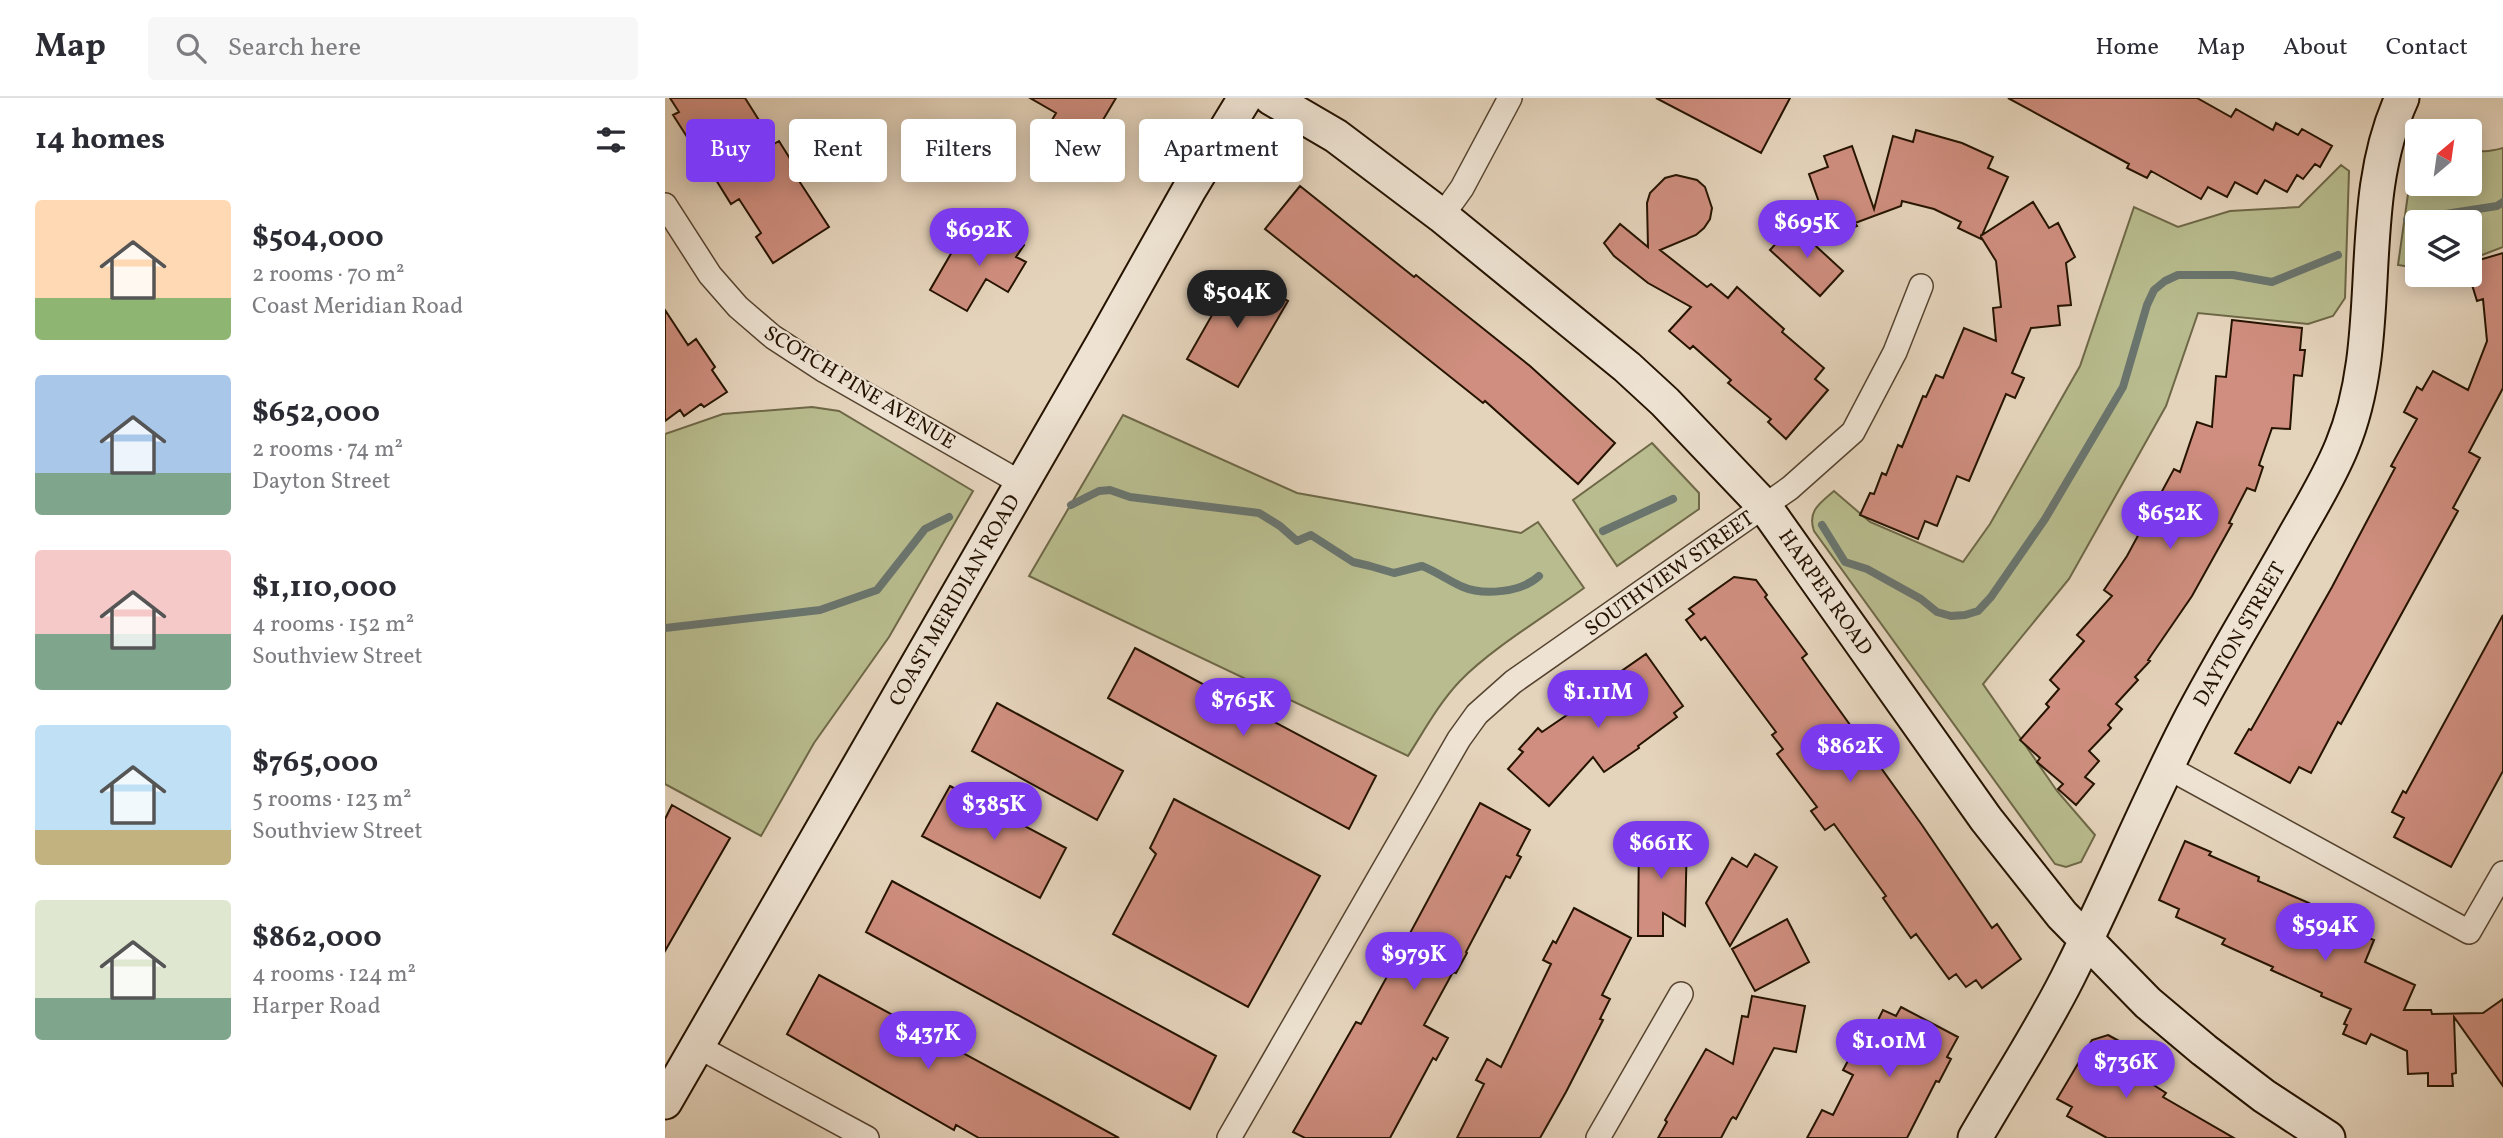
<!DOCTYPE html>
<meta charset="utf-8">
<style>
:root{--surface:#fff;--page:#f7f7f7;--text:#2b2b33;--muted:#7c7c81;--line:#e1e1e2;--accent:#7c3aed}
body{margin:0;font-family:Vollkorn,serif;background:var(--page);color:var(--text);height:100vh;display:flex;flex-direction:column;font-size:26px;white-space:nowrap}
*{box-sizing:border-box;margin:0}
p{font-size:23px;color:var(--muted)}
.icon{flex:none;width:38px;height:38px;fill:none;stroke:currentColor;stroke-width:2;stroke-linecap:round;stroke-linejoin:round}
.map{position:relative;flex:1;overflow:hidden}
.drawer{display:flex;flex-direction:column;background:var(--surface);width:665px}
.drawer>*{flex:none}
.banner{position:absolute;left:21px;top:21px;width:665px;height:63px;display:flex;gap:14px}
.needle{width:46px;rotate:29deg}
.fabs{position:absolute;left:1740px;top:21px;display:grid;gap:14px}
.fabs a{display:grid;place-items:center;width:77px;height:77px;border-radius:7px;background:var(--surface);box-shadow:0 4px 18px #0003;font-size:35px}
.price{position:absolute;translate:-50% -60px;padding:0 16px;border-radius:24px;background:var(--accent);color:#fff;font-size:23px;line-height:46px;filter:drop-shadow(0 2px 4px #0008)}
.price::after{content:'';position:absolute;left:50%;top:42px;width:21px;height:16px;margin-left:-10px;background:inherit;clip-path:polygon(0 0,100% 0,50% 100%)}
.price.active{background:#222;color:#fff}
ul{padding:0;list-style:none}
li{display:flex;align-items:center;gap:21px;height:175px;padding:0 35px}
li span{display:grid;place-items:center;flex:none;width:196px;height:140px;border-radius:7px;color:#555}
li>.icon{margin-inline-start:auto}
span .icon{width:84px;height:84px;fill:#fffc;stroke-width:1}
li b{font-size:30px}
h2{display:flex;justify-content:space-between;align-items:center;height:84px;padding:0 35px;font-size:30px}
.pill{padding:0 24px;border-radius:7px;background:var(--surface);box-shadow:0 4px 18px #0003;font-size:24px;line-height:63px}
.pill.active{background:var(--accent);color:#fff}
header{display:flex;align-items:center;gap:42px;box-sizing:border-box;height:98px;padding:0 35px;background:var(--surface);border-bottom:2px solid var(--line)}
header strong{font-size:33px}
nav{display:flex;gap:38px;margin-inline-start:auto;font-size:24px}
.search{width:490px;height:63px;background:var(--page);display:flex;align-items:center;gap:18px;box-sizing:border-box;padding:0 24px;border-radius:7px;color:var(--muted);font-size:26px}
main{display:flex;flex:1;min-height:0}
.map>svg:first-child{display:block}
</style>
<header>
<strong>Map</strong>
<div class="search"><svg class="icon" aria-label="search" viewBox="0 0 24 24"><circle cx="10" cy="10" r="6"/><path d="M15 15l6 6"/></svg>Search here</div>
<nav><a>Home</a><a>Map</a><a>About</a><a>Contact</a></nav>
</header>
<main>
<section class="drawer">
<h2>14 homes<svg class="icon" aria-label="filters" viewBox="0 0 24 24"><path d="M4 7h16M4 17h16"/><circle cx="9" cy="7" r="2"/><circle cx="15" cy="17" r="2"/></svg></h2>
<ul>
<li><span style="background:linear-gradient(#ffd9b3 70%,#8fb573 0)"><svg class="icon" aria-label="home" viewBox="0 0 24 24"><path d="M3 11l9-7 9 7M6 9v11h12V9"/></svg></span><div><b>$504,000</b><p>2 rooms · 70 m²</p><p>Coast Meridian Road</p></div></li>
<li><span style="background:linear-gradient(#a9c7e8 70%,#7fa58c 0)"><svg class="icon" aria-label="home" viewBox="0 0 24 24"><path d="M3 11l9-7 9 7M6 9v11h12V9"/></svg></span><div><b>$652,000</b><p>2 rooms · 74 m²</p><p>Dayton Street</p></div></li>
<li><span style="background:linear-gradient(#f6c9c9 60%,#7fa58c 0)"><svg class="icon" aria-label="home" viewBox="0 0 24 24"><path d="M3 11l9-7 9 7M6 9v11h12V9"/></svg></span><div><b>$1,110,000</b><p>4 rooms · 152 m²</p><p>Southview Street</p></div></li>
<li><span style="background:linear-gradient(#bfe0f5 75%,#c2b280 0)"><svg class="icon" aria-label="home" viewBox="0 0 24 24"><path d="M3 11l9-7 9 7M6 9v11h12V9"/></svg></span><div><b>$765,000</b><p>5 rooms · 123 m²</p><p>Southview Street</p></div></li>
<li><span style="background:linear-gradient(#dfe7d0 70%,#7fa58c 0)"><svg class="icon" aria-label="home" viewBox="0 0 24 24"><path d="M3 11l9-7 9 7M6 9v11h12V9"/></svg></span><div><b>$862,000</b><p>4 rooms · 124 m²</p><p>Harper Road</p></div></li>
</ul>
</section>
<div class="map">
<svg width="1838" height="1040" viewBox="0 0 1838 1040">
<rect width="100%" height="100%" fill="#e5d4bc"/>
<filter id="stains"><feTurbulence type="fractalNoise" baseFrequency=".00286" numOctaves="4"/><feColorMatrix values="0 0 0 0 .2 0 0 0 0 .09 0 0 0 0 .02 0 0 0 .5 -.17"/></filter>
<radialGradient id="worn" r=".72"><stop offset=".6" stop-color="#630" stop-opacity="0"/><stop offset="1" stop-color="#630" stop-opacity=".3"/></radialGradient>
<path fill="#b8bc8e" stroke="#6e6847" stroke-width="2" d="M 1804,50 C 1814,55 1828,53 1838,50 L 1838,149 L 1804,162 L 1804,124 L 1752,124 L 1752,170 L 1733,167 L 1745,82 L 1752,75 L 1752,86 L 1804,86 Z
M 1676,67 L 1684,73 L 1680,200 L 1668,218 L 1643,226 L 1533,215 L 1501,308 L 1404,481 L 1318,586 L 1392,693 L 1430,737 L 1416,764 L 1401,769 L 1390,766 L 1149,433 C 1142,413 1155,405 1169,393 L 1205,424 L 1298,464 L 1325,426 L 1415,268 L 1469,109 L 1513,129 L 1565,113 L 1634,109 Z
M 147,309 L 174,313 L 308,393 L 224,539 L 149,645 L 96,738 L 0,686 L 0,336 L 58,316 Z
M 458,317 L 632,395 L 856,435 L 873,424 L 919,490 C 881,518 827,550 795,583 C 774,605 759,633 743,658 L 364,478 Z
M 987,345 L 1034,395 L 1034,411 L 952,468 L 908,402 Z"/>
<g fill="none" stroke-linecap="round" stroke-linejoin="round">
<path stroke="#6a756e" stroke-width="8" d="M 1742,122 L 1832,108 L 1838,104
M 406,407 L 434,393 L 445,392 L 465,399 L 594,415 L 615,428 L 632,443 L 646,437 L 688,464 L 705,468 L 729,475 L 757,468 C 772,474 784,483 798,489 C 819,498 857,494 874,478
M 1157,427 L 1180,464 L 1202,471 L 1256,501 L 1272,514 L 1286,518 L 1300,517 L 1313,513 L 1326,499 L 1380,421 L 1458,289 L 1482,207 L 1489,192 L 1500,183 L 1513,177 L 1568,177 L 1607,184 L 1673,157
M 938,433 L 1008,401
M 0,530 L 155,512 L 212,492 L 260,431 L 284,419"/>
</g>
<path fill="#cf8e7f" stroke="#251300" stroke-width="2" d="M 5,0 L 80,0 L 109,46 L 114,43 L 129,67 L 125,69 L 164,129 L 108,165 L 91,139 L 96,135 L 74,101 L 66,106 L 51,82 L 55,79 L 32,41 L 26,45 L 8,17 L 14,14 Z
M 365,0 L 451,0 L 429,37 L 425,35 L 411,60 L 376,41 L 391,15 Z
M 991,0 L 1125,0 L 1096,55 Z
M 1343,0 L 1532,0 L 1566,19 L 1571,11 L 1608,32 L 1611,25 L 1633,37 L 1637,31 L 1667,48 L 1655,69 L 1650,66 L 1638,81 L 1632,77 L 1622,94 L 1600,82 L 1592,96 L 1570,84 L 1562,99 L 1543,89 L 1536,101 L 1486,73 L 1482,80 L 1462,70 L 1464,66 Z
M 1251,32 L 1297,45 L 1328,59 L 1323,70 L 1343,79 L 1317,137 L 1368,104 L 1384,130 L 1393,125 L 1410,159 L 1401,165 L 1406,207 L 1393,208 L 1395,227 L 1366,230 L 1347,275 L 1359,280 L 1350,300 L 1341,296 L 1304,383 L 1292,378 L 1272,428 L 1260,423 L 1253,441 L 1195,417 L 1205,395 L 1209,396 L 1217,375 L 1221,377 L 1233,347 L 1237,349 L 1258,298 L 1261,299 L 1271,277 L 1278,280 L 1299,230 L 1331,243 L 1328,210 L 1336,209 L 1331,163 L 1316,139 L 1316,141 L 1293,130 L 1296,124 L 1269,111 L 1237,103 L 1236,108 L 1190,125 L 1192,128 L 1166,138 L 1144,76 L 1163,69 L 1159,58 L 1187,48 L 1209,111 L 1228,38 L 1248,44 Z
M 1011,77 L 1032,82 L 1040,89 L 1047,110 L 1045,121 L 1039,130 L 1031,137 L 995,152 L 1042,189 L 1046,186 L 1063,200 L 1072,189 L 1119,231 L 1117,234 L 1159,270 L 1150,281 L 1163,292 L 1121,341 L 1103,324 L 1106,321 L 1063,285 L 1066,282 L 1028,248 L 1025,251 L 1004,233 L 1026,209 L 983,185 L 949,158 L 939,145 L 955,126 L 983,149 L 982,105 L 985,95 L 1000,80 Z
M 635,88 L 749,179 L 751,177 L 865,268 L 950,345 L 913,386 L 820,303 L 818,305 L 600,131 Z
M 1128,127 L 1178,173 L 1155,198 L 1105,152 Z
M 330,130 L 359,147 L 351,159 L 361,164 L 343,194 L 321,181 L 302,213 L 265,192 L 299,133 L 321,146 Z
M 1838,155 L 1838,290 L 1804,354 L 1815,360 L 1788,410 L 1793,413 L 1676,626 L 1673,624 L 1646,675 L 1634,669 L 1625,685 L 1570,655 L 1584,631 L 1586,632 L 1667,489 L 1730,370 L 1726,368 L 1752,321 L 1739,314 L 1752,289 L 1757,292 L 1768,273 L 1803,292 L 1822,243 L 1818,201 L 1812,203 L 1804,177 L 1804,165 Z
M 571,175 L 623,203 L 573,289 L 522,261 Z
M 0,212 L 23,247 L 31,241 L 50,269 L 47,272 L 62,294 L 39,309 L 36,306 L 19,318 L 15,312 L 0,323 Z
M 1567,222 L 1637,230 L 1635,252 L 1640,252 L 1637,278 L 1629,277 L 1625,331 L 1607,330 L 1594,367 L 1598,369 L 1590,393 L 1582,390 L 1564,425 L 1567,426 L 1527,498 L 1483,562 L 1485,563 L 1470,579 L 1473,582 L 1451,606 L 1457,611 L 1443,627 L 1446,630 L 1424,653 L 1434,663 L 1420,679 L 1429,686 L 1411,707 L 1393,691 L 1398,686 L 1372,664 L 1375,660 L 1355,642 L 1384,609 L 1381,606 L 1394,591 L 1385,582 L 1419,543 L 1412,537 L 1447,498 L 1439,492 L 1462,458 L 1509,371 L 1515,374 L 1532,324 L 1547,329 L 1551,278 L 1561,279 Z
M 1069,479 L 1091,482 L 1102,497 L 1100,499 L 1142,556 L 1137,560 L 1257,727 L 1327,830 L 1332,826 L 1356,861 L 1317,890 L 1311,882 L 1301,889 L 1291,876 L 1284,881 L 1251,836 L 1246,840 L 1218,800 L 1221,798 L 1169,726 L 1160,732 L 1146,713 L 1152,709 L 1112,656 L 1118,651 L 1107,637 L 1111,634 L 1040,539 L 1036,542 L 1021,522 L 1029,516 L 1024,511 Z
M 1838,517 L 1838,673 L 1786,769 L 1729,739 L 1739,720 L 1727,714 L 1738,693 L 1741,695 Z
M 470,550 L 711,678 L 684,731 L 443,600 Z
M 981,556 L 1018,608 L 1009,615 L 1012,619 L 973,648 L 974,650 L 939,674 L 928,659 L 884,708 L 843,671 L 858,654 L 854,651 L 873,630 L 877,634 L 918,606 L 915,602 Z
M 332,605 L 458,673 L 432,722 L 307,653 Z
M 285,688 L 401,750 L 375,800 L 257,738 Z
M 509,701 L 655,778 L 583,909 L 448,836 L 491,756 L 485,750 Z
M 815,705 L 865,732 L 852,757 L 856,759 L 845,780 L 841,778 L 801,854 L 802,855 L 791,875 L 788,874 L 759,927 L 783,940 L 771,962 L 768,960 L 725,1040 L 640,1040 L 628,1034 L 691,924 L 696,926 L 724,875 L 722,873 L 734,851 L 736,852 Z
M 7,707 L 65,740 L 0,853 L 0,721 Z
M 974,735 L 1022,736 L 1020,828 L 998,815 L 998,838 L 973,838 Z
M 1520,743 L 1546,754 L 1544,757 L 1594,779 L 1593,783 L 1644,805 L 1642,809 L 1690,831 L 1689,834 L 1709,842 L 1700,864 L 1750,887 L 1739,912 L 1766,912 L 1767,916 L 1818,915 L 1838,901 L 1838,988 L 1789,919 L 1791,975 L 1787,976 L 1788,988 L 1763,988 L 1763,975 L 1743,976 L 1742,953 L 1706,936 L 1701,946 L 1678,936 L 1682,927 L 1679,926 L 1686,911 L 1656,898 L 1657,895 L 1606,872 L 1608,869 L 1557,846 L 1560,841 L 1511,819 L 1514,811 L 1494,802 Z
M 1090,756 L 1112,769 L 1065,848 L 1041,805 L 1067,760 L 1082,769 Z
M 227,783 L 551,958 L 525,1011 L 201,834 Z
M 909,810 L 966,840 L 937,897 L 945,901 L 935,921 L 938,922 L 901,994 L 875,1040 L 792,1040 L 819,986 L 811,982 L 822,961 L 836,969 L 886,866 L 878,862 L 888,843 L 891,845 Z
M 1122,821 L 1144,864 L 1090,893 L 1067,851 Z
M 154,877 L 381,1000 L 454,1040 L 314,1040 L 291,1027 L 289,1032 L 122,936 Z
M 1087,898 L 1140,908 L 1131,954 L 1109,950 L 1071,1021 L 1068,1019 L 1066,1021 L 1056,1040 L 993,1040 L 1002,1024 L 1000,1022 L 1041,951 L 1068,966 L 1077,918 L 1083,919 Z
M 1236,909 L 1293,939 L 1282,959 L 1286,961 L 1274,984 L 1271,983 L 1242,1040 L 1142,1040 L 1157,1012 L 1168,1017 L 1188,977 L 1178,972 L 1191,948 L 1198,952 L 1218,912 L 1231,918 Z
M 1443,937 L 1454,943 L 1458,962 L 1470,969 L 1467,973 L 1501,995 L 1498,999 L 1569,1040 L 1442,1040 L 1402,1018 L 1407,1009 L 1392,1001 L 1427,942 Z"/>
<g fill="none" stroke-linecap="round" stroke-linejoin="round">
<defs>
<path id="street" d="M 0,107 L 45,177 L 73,209 L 108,239 L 160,273 L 356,385
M 777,118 L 797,90 L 845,0
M 1502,669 L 1804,834 L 1838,775
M 32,948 L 202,1040
M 564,1040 L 794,641 L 812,616 L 848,584 L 1125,390 L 1188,334 L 1230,254 L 1256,188
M 933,1040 L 1016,896"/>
<path id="secondary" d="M 606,0 L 671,38 L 777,118 L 962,269 L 1000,304 L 1100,409 L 1321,721 L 1397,817 L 1483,905 L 1539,952 L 1599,998 L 1663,1040
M 0,1004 L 438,245 L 524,92 L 580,0
M 1310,1040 C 1342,984 1379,929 1407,871 C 1447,791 1481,708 1522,628 C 1555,564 1594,502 1629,439 C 1646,409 1664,380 1677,348 C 1723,237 1687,109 1737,0"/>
</defs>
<use href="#street" stroke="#55432f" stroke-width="26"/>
<use href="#secondary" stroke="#251300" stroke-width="37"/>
<use href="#street" stroke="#eee3d3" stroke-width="23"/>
<use href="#secondary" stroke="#eee3d3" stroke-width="33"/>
</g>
<g text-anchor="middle" stroke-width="5" stroke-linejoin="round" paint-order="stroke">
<g font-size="21" fill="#251300" stroke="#eee3d3">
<text transform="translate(195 289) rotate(31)" y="7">SCOTCH PINE AVENUE</text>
<text transform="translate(1004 475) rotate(-35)" y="7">SOUTHVIEW STREET</text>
<text transform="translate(1161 494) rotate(55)" y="7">HARPER ROAD</text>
<text transform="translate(289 502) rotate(-60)" y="7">COAST MERIDIAN ROAD</text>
<text transform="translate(1574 536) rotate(-60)" y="7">DAYTON STREET</text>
</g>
</g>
<rect width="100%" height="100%" filter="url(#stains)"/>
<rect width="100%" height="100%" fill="url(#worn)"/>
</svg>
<div class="fabs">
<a><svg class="needle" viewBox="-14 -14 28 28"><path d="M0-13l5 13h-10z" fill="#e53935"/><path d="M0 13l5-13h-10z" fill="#7c7c81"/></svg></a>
<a><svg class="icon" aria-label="layers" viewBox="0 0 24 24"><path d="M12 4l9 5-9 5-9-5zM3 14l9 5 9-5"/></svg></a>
</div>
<b class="price" style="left:1142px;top:162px">$695K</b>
<b class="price" style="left:314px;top:170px">$692K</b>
<b class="price active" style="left:572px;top:232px">$504K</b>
<b class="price" style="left:1505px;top:453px">$652K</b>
<b class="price" style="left:933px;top:632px">$1.11M</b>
<b class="price" style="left:578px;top:640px">$765K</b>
<b class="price" style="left:1185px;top:686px">$862K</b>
<b class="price" style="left:329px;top:744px">$385K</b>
<b class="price" style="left:996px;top:783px">$661K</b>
<b class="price" style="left:1660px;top:865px">$594K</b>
<b class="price" style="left:749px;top:894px">$979K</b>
<b class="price" style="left:263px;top:973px">$437K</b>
<b class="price" style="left:1224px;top:981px">$1.01M</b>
<b class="price" style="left:1461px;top:1002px">$736K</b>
<div class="banner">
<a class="pill active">Buy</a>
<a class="pill">Rent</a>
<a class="pill">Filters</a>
<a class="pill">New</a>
<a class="pill">Apartment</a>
</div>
</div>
</main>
